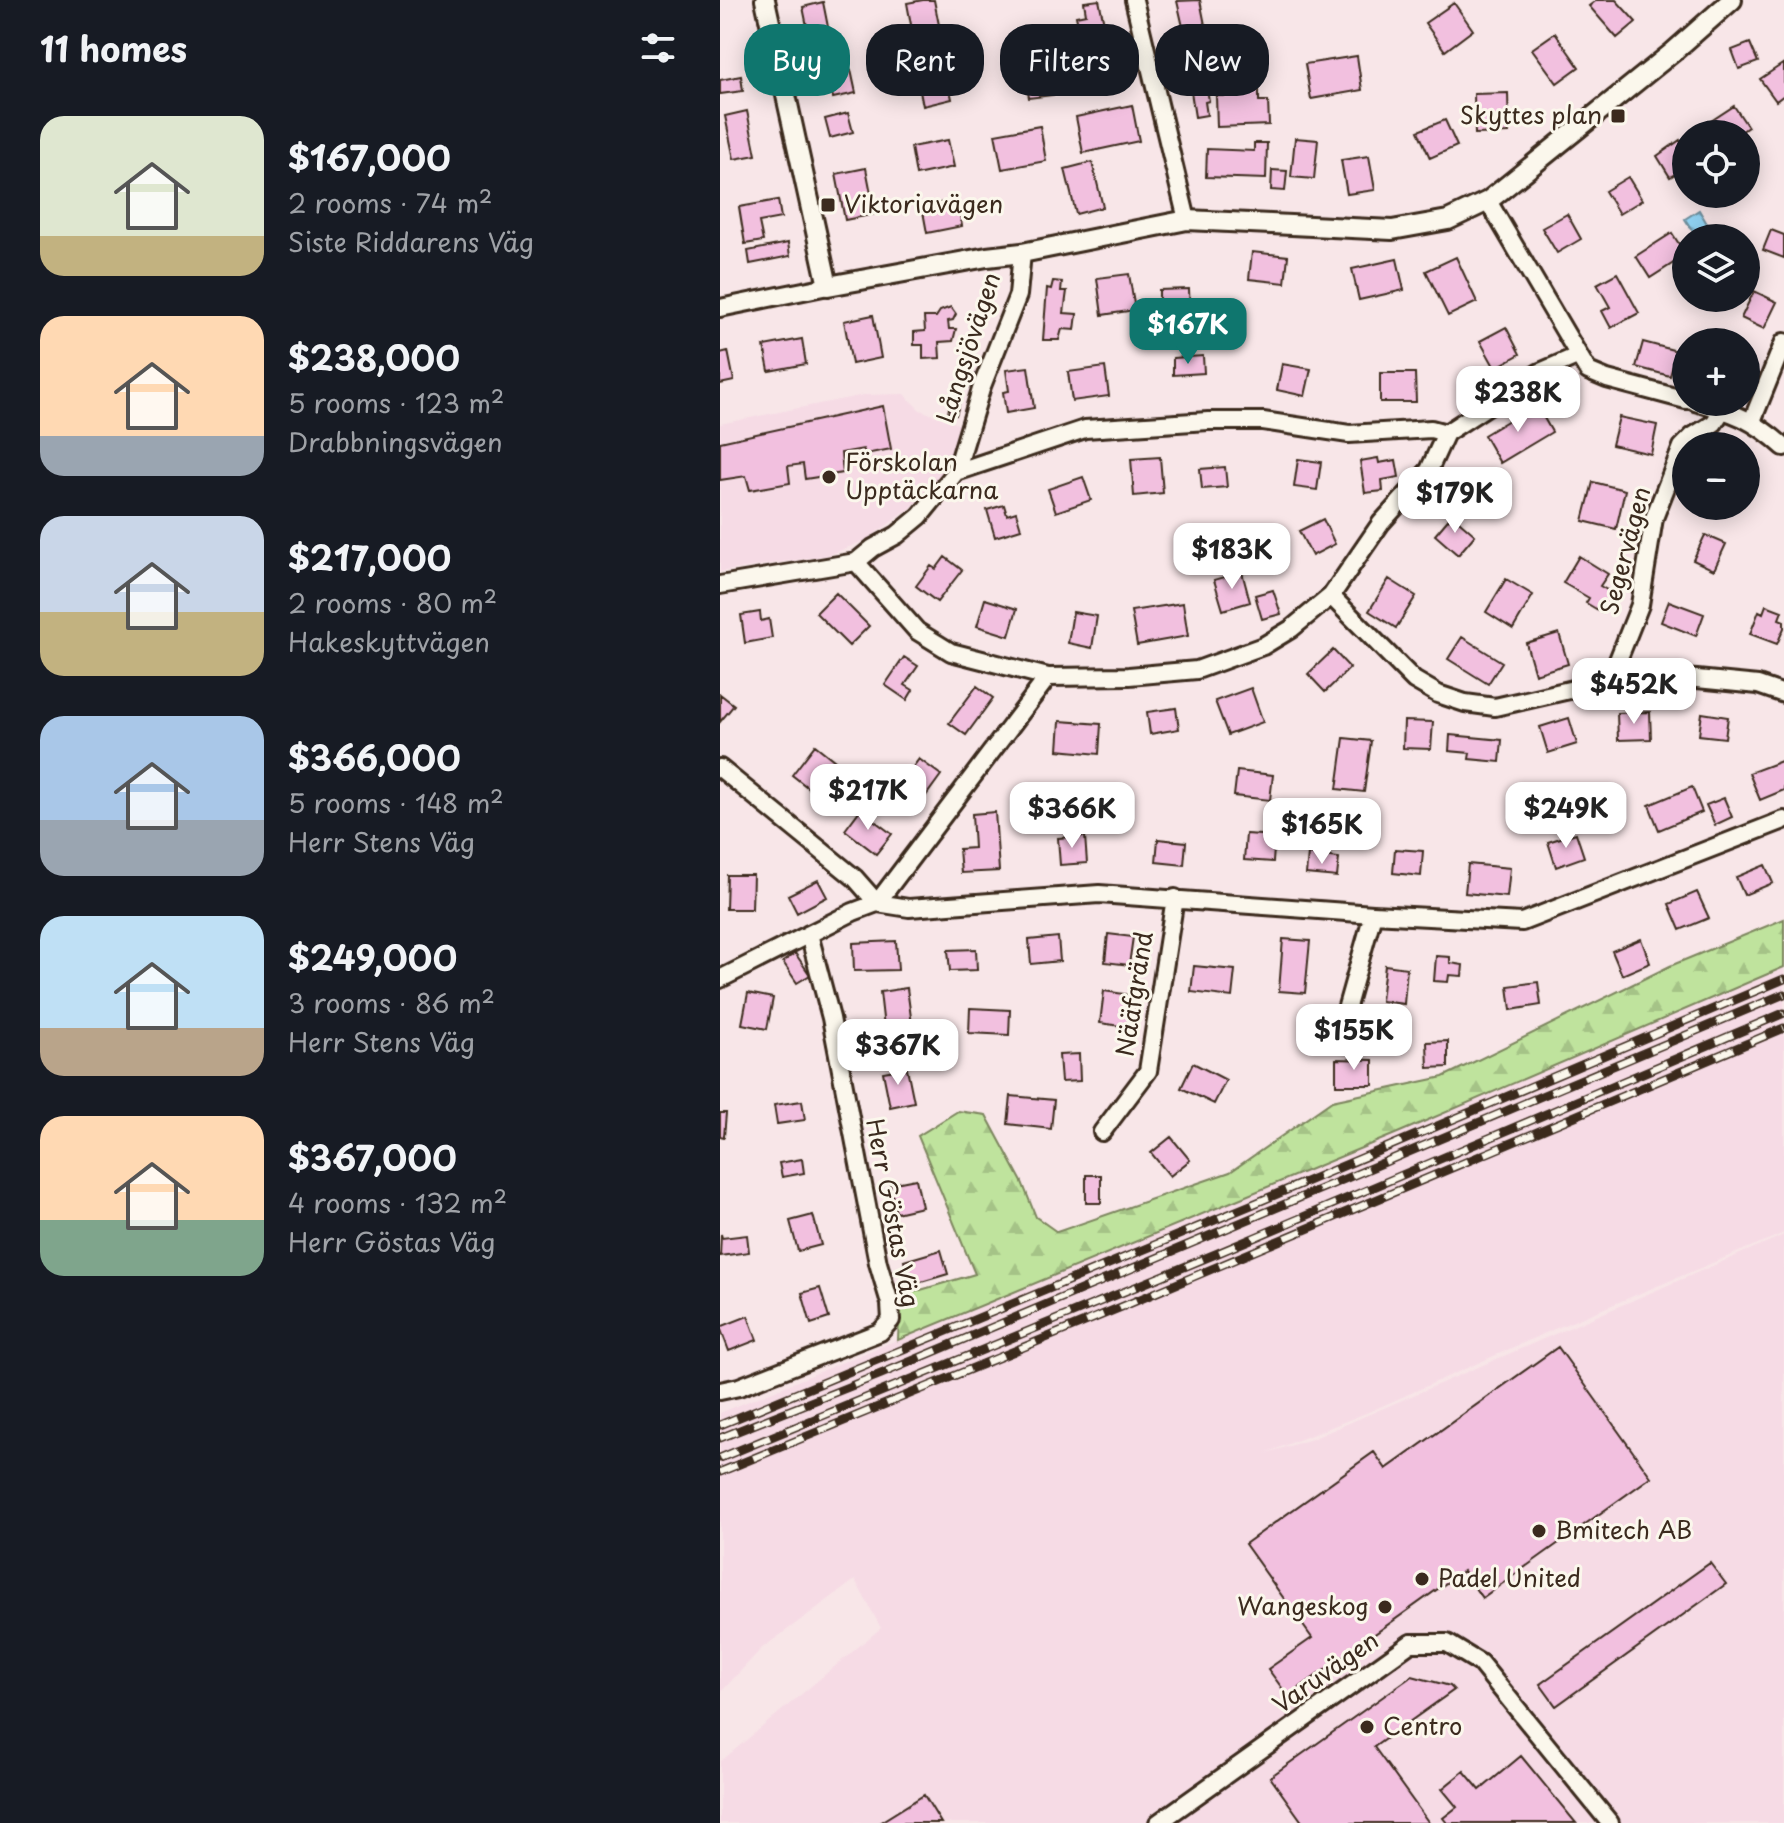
<!DOCTYPE html>
<meta charset="utf-8">
<style>
:root{--surface:#171b24;--page:#20242c;--text:#f1f3f6;--muted:#9ea1a6;--accent:#0f766e}
body{margin:0;font-family:"Playpen Sans",sans-serif;background:var(--page);color:var(--text);height:100vh;display:flex;flex-direction:column;font-size:30px;white-space:nowrap}
*{box-sizing:border-box;margin:0}
p{font-size:26px;color:var(--muted)}
.icon{flex:none;width:44px;height:44px;fill:none;stroke:currentColor;stroke-width:2;stroke-linecap:round;stroke-linejoin:round}
.map{position:relative;flex:1;overflow:hidden}
.drawer{display:flex;flex-direction:column;background:var(--surface);width:720px}
.drawer>*{flex:none}
.banner{position:absolute;left:24px;top:24px;width:760px;height:72px;display:flex;gap:16px}
.controls{position:absolute;left:952px;top:120px;display:grid;gap:16px}
.controls a{display:grid;place-items:center;width:88px;height:88px;border-radius:50%;background:var(--surface);box-shadow:0 4px 20px #0003;font-size:40px}
.price{position:absolute;translate:-50% -68px;padding:0 18px;border-radius:16px;background:#fff;color:#222;font-size:26px;line-height:52px;filter:drop-shadow(0 2px 4px #0008)}
.price::after{content:'';position:absolute;left:50%;top:48px;width:24px;height:18px;margin-left:-12px;background:inherit;clip-path:polygon(0 0,100% 0,50% 100%)}
.price.current{background:var(--accent);color:#fff}
ul{padding:0;list-style:none}
li{display:flex;align-items:center;gap:24px;height:200px;padding:0 40px}
li span{display:grid;place-items:center;flex:none;width:224px;height:160px;border-radius:24px;color:#555}
li>.icon{margin-inline-start:auto}
span .icon{width:96px;height:96px;fill:#fffc;stroke-width:1}
li b{font-size:34px}
h2{display:flex;justify-content:space-between;align-items:center;height:96px;padding:0 40px;font-size:34px}
.tag{padding:0 28px;border-radius:32px;background:var(--surface);box-shadow:0 4px 20px #0003;font-size:28px;line-height:72px}
.tag.current{background:var(--accent);color:#fff}
main{display:flex;flex:1;min-height:0}
.map>svg:first-child{display:block}
</style>
<main>
<section class="drawer">
<h2>11 homes<svg class="icon" aria-label="filters" viewBox="0 0 24 24"><path d="M4 7h16M4 17h16"/><circle cx="9" cy="7" r="2"/><circle cx="15" cy="17" r="2"/></svg></h2>
<ul>
<li><span style="background:linear-gradient(#dfe7d0 75%,#c2b280 0)"><svg class="icon" aria-label="home" viewBox="0 0 24 24"><path d="M3 11l9-7 9 7M6 9v11h12V9"/></svg></span><div><b>$167,000</b><p>2 rooms · 74 m²</p><p>Siste Riddarens Väg</p></div></li>
<li><span style="background:linear-gradient(#ffd9b3 75%,#9aa5b1 0)"><svg class="icon" aria-label="home" viewBox="0 0 24 24"><path d="M3 11l9-7 9 7M6 9v11h12V9"/></svg></span><div><b>$238,000</b><p>5 rooms · 123 m²</p><p>Drabbningsvägen</p></div></li>
<li><span style="background:linear-gradient(#c9d6e8 60%,#c2b280 0)"><svg class="icon" aria-label="home" viewBox="0 0 24 24"><path d="M3 11l9-7 9 7M6 9v11h12V9"/></svg></span><div><b>$217,000</b><p>2 rooms · 80 m²</p><p>Hakeskyttvägen</p></div></li>
<li><span style="background:linear-gradient(#a9c7e8 65%,#9aa5b1 0)"><svg class="icon" aria-label="home" viewBox="0 0 24 24"><path d="M3 11l9-7 9 7M6 9v11h12V9"/></svg></span><div><b>$366,000</b><p>5 rooms · 148 m²</p><p>Herr Stens Väg</p></div></li>
<li><span style="background:linear-gradient(#bfe0f5 70%,#b9a48a 0)"><svg class="icon" aria-label="home" viewBox="0 0 24 24"><path d="M3 11l9-7 9 7M6 9v11h12V9"/></svg></span><div><b>$249,000</b><p>3 rooms · 86 m²</p><p>Herr Stens Väg</p></div></li>
<li><span style="background:linear-gradient(#ffd9b3 65%,#7fa58c 0)"><svg class="icon" aria-label="home" viewBox="0 0 24 24"><path d="M3 11l9-7 9 7M6 9v11h12V9"/></svg></span><div><b>$367,000</b><p>4 rooms · 132 m²</p><p>Herr Göstas Väg</p></div></li>
</ul>
</section>
<div class="map">
<svg width="1064" height="1823" viewBox="0 0 1064 1823">
<defs>
<pattern id="forest-firs" width="22" height="20" patternUnits="userSpaceOnUse" patternTransform="scale(2)"><rect width="22" height="20" fill="#bfe39d"/><path d="M5 1l3.5 6h-7zM16 11l3.5 6h-7z" fill="#a5c387"/></pattern>
<pattern id="water-waves" width="16" height="10" patternUnits="userSpaceOnUse" patternTransform="scale(2)"><rect width="16" height="10" fill="#92d4f4"/><path d="M0 5q4-4 8 0t8 0" fill="none" stroke="#7fb6d1"/></pattern>
</defs>
<rect width="100%" height="100%" fill="#f8e6e8"/>
<filter id="ink" filterUnits="userSpaceOnUse"><feTurbulence type="fractalNoise" baseFrequency=".0125" numOctaves="2"/><feDisplacementMap in="SourceGraphic" scale="16" xChannelSelector="R" yChannelSelector="G"/><feConvolveMatrix kernelMatrix="1 2 1 2 8 2 1 2 1" color-interpolation-filters="sRGB"/></filter>
<g filter="url(#ink)">
<path fill="#f6dbe5" d="M 184,394 L 200,410 L 243,426 L 226,465 L 210,488 L 191,508 L 146,540 L 109,555 L 0,572 L 0,424 L 144,395 Z
M 1064,967 L 1064,1233 L 832,1330 L 651,1411 L 546,1453 L 592,1439 L 1064,1235 L 1064,1823 L 0,1823 L 0,1762 L 161,1628 L 135,1580 L 41,1649 L 0,1693 L 0,1413 L 680,1132 Z"/>
<path fill="url(#forest-firs)" stroke="#7d865e" stroke-width="2" d="M 1064,919 L 1064,967 L 680,1132 L 178,1340 L 180,1296 L 255,1274 L 198,1136 L 238,1111 L 266,1115 L 302,1182 L 316,1217 L 337,1232 L 510,1172 L 612,1101 L 723,1077 L 950,966 Z"/>
<path fill="url(#water-waves)" stroke="#6f909e" stroke-width="2" d="M 979,210 L 993,234 L 986,238 L 977,238 L 965,219 Z
M 126,777 L 146,794 L 138,804 L 118,787 Z"/>
<path fill="#f2c0df" stroke="#3b2a1e" stroke-width="2" d="M 203,0 L 214,0 L 219,25 L 192,30 L 187,3 Z
M 379,0 L 389,47 L 364,52 L 356,16 L 366,14 L 364,2 Z
M 480,0 L 488,40 L 467,44 L 457,1 Z
M 877,0 L 896,0 L 916,22 L 897,38 L 869,6 Z
M 103,2 L 109,32 L 89,36 L 83,7 Z
M 734,3 L 753,30 L 725,51 L 705,23 Z
M 835,33 L 859,67 L 837,83 L 812,49 Z
M 1030,43 L 1038,62 L 1019,69 L 1012,50 Z
M 637,56 L 642,90 L 591,99 L 585,64 Z
M 328,61 L 333,95 L 309,98 L 307,86 L 300,87 L 297,65 Z
M 1064,63 L 1064,95 L 1056,101 L 1040,79 Z
M 225,66 L 232,99 L 203,106 L 196,72 Z
M 131,70 L 136,93 L 113,98 L 108,74 Z
M 21,76 L 23,91 L 0,94 L 0,80 Z
M 486,82 L 489,101 L 485,102 L 487,115 L 475,117 L 470,85 Z
M 539,86 L 539,101 L 548,101 L 549,125 L 497,127 L 496,96 L 513,96 L 513,87 Z
M 788,93 L 789,133 L 755,134 L 754,94 Z
M 412,105 L 419,141 L 363,153 L 356,117 Z
M 1014,106 L 1028,127 L 1018,134 L 999,134 L 991,121 Z
M 27,111 L 36,155 L 14,159 L 5,116 Z
M 128,113 L 133,132 L 110,138 L 105,119 Z
M 725,120 L 737,146 L 710,158 L 698,131 Z
M 320,126 L 326,161 L 282,169 L 275,134 Z
M 575,138 L 598,140 L 594,179 L 571,177 Z
M 228,140 L 234,167 L 196,175 L 191,147 Z
M 960,140 L 966,149 L 966,167 L 950,177 L 937,156 Z
M 534,143 L 547,143 L 546,179 L 486,177 L 487,149 L 534,151 Z
M 649,156 L 655,190 L 627,194 L 621,160 Z
M 372,162 L 383,207 L 356,214 L 345,169 Z
M 146,168 L 155,214 L 125,220 L 116,174 Z
M 552,170 L 567,171 L 565,191 L 551,190 Z
M 908,177 L 922,200 L 899,214 L 885,191 Z
M 58,200 L 61,218 L 39,222 L 43,241 L 25,244 L 19,207 Z
M 237,200 L 242,226 L 207,233 L 202,206 Z
M 847,214 L 861,239 L 837,253 L 822,228 Z
M 1051,230 L 1064,235 L 1064,258 L 1043,250 Z
M 952,233 L 966,255 L 930,278 L 916,256 Z
M 68,243 L 70,256 L 30,264 L 28,251 Z
M 532,252 L 568,256 L 565,283 L 529,279 Z
M 736,257 L 757,302 L 728,316 L 706,271 Z
M 677,259 L 684,290 L 639,300 L 632,269 Z
M 897,273 L 919,313 L 891,328 L 882,311 L 890,307 L 877,284 Z
M 409,274 L 415,310 L 382,315 L 377,278 Z
M 333,281 L 342,282 L 341,291 L 347,291 L 344,313 L 357,314 L 355,330 L 342,329 L 339,340 L 323,340 L 327,288 L 331,289 Z
M 469,289 L 470,314 L 439,314 L 439,290 Z
M 1034,291 L 1057,302 L 1044,329 L 1021,318 Z
M 231,307 L 236,314 L 233,320 L 228,321 L 229,329 L 236,329 L 233,341 L 219,342 L 220,358 L 203,359 L 203,345 L 194,345 L 194,332 L 205,331 L 204,317 L 216,317 L 220,311 Z
M 153,315 L 161,358 L 132,364 L 124,321 Z
M 786,327 L 800,354 L 775,368 L 760,341 Z
M 82,339 L 86,364 L 49,371 L 44,346 Z
M 923,342 L 957,351 L 950,376 L 916,367 Z
M 8,351 L 14,381 L 0,384 L 0,353 Z
M 483,356 L 484,373 L 453,375 L 453,358 Z
M 562,364 L 591,369 L 585,396 L 557,390 Z
M 308,367 L 314,408 L 286,413 L 283,392 L 289,391 L 286,370 Z
M 385,367 L 389,396 L 352,401 L 348,372 Z
M 660,373 L 695,373 L 696,402 L 660,402 Z
M 230,403 L 239,405 L 236,415 L 228,413 Z
M 816,404 L 832,432 L 780,463 L 764,435 Z
M 163,406 L 171,449 L 146,454 L 143,449 L 121,453 L 123,473 L 85,479 L 83,464 L 68,466 L 70,483 L 30,490 L 26,476 L 0,480 L 0,442 Z
M 899,417 L 937,425 L 931,454 L 892,445 Z
M 440,457 L 443,493 L 414,496 L 411,459 Z
M 658,458 L 659,463 L 676,460 L 679,477 L 662,480 L 663,491 L 645,493 L 640,461 Z
M 578,459 L 601,462 L 597,490 L 574,487 Z
M 505,467 L 507,487 L 482,489 L 480,469 Z
M 363,477 L 371,500 L 336,512 L 328,489 Z
M 873,482 L 905,490 L 896,529 L 863,521 Z
M 284,505 L 287,515 L 296,512 L 301,529 L 275,537 L 267,510 Z
M 732,515 L 755,535 L 738,555 L 715,535 Z
M 603,519 L 615,544 L 592,556 L 579,531 Z
M 985,535 L 1006,544 L 994,570 L 973,560 Z
M 859,556 L 888,574 L 880,586 L 894,594 L 883,613 L 866,603 L 869,598 L 843,583 Z
M 225,557 L 242,570 L 217,602 L 196,586 L 211,566 L 216,569 Z
M 522,572 L 530,602 L 503,610 L 494,580 Z
M 669,579 L 696,596 L 676,628 L 649,611 Z
M 786,579 L 813,595 L 793,629 L 766,612 Z
M 553,590 L 561,614 L 542,619 L 535,595 Z
M 116,593 L 149,626 L 129,646 L 96,613 Z
M 265,599 L 297,609 L 289,636 L 257,626 Z
M 949,601 L 984,614 L 976,636 L 941,622 Z
M 463,603 L 468,636 L 417,645 L 411,611 Z
M 1046,605 L 1062,611 L 1059,619 L 1064,621 L 1064,628 L 1057,644 L 1030,634 L 1039,611 L 1043,613 Z
M 40,612 L 41,621 L 49,619 L 52,638 L 25,643 L 21,615 Z
M 353,612 L 377,616 L 372,648 L 348,643 Z
M 839,633 L 848,664 L 815,674 L 806,643 Z
M 742,637 L 782,662 L 768,684 L 728,659 Z
M 613,650 L 630,668 L 605,692 L 588,674 Z
M 184,657 L 198,666 L 185,685 L 193,690 L 187,700 L 165,685 Z
M 257,686 L 273,698 L 246,735 L 229,723 Z
M 531,688 L 543,722 L 508,735 L 495,701 Z
M 0,694 L 14,705 L 0,722 Z
M 456,708 L 459,729 L 430,734 L 427,712 Z
M 930,712 L 931,739 L 898,740 L 897,713 Z
M 982,713 L 1008,717 L 1005,738 L 979,735 Z
M 849,718 L 857,744 L 828,753 L 820,727 Z
M 340,721 L 381,724 L 379,754 L 338,750 Z
M 684,721 L 713,722 L 711,749 L 683,748 Z
M 730,735 L 782,740 L 780,762 L 749,759 L 750,753 L 729,751 Z
M 624,738 L 651,741 L 644,792 L 617,789 Z
M 95,745 L 120,765 L 96,794 L 72,775 Z
M 199,759 L 221,775 L 197,808 L 175,791 Z
M 1064,760 L 1064,790 L 1040,800 L 1029,773 Z
M 517,771 L 553,775 L 550,800 L 514,796 Z
M 972,787 L 982,812 L 939,830 L 929,805 Z
M 1004,798 L 1012,817 L 995,825 L 986,805 Z
M 140,810 L 172,834 L 156,854 L 125,830 Z
M 275,812 L 279,871 L 241,873 L 239,849 L 254,848 L 252,814 Z
M 856,833 L 864,857 L 836,867 L 828,842 Z
M 526,834 L 555,836 L 553,862 L 524,860 Z
M 365,836 L 367,863 L 340,865 L 338,838 Z
M 438,839 L 466,842 L 464,865 L 436,862 Z
M 675,849 L 703,851 L 701,876 L 673,873 Z
M 588,854 L 619,858 L 617,877 L 586,874 Z
M 748,864 L 790,868 L 787,897 L 745,893 Z
M 1045,865 L 1053,883 L 1024,895 L 1016,877 Z
M 7,875 L 33,875 L 32,909 L 6,909 Z
M 98,880 L 107,897 L 77,913 L 68,895 Z
M 977,892 L 989,918 L 960,930 L 949,904 Z
M 388,934 L 413,937 L 409,965 L 385,962 Z
M 338,937 L 340,961 L 311,964 L 309,940 Z
M 563,939 L 590,941 L 585,993 L 559,991 Z
M 921,939 L 930,963 L 902,975 L 892,951 Z
M 176,941 L 178,970 L 134,971 L 133,943 Z
M 256,949 L 257,970 L 230,971 L 228,950 Z
M 75,953 L 90,975 L 77,983 L 63,962 Z
M 716,956 L 730,957 L 730,963 L 743,965 L 742,976 L 729,975 L 728,982 L 714,981 Z
M 665,965 L 687,968 L 684,1004 L 661,1001 Z
M 474,966 L 515,970 L 512,997 L 471,992 Z
M 818,982 L 821,1005 L 791,1010 L 788,986 Z
M 187,988 L 193,1032 L 165,1036 L 160,992 Z
M 384,991 L 417,996 L 414,1028 L 380,1023 Z
M 28,993 L 53,998 L 47,1029 L 22,1024 Z
M 250,1008 L 290,1010 L 289,1035 L 249,1033 Z
M 728,1041 L 728,1067 L 708,1068 L 707,1042 Z
M 359,1054 L 360,1081 L 341,1082 L 339,1055 Z
M 616,1059 L 653,1060 L 653,1085 L 616,1085 Z
M 473,1063 L 506,1080 L 494,1104 L 461,1088 Z
M 187,1068 L 194,1102 L 170,1107 L 163,1072 Z
M 291,1096 L 334,1100 L 331,1129 L 288,1124 Z
M 82,1101 L 85,1120 L 57,1124 L 54,1105 Z
M 0,1113 L 6,1113 L 4,1137 L 0,1136 Z
M 451,1137 L 470,1160 L 450,1176 L 431,1153 Z
M 82,1159 L 84,1173 L 62,1177 L 59,1163 Z
M 366,1175 L 381,1175 L 381,1203 L 366,1203 Z
M 196,1179 L 202,1207 L 176,1213 L 170,1184 Z
M 93,1215 L 101,1245 L 78,1251 L 70,1221 Z
M 1,1234 L 2,1238 L 27,1235 L 29,1252 L 0,1256 Z
M 221,1250 L 228,1274 L 191,1285 L 184,1261 Z
M 100,1288 L 109,1318 L 91,1324 L 82,1293 Z
M 28,1316 L 37,1340 L 9,1351 L 0,1327 Z
M 838,1347 L 931,1477 L 762,1598 L 743,1571 L 568,1696 L 548,1669 L 592,1638 L 525,1544 L 654,1452 L 666,1469 Z
M 990,1563 L 1006,1584 L 836,1706 L 820,1684 Z
M 692,1676 L 730,1686 L 734,1690 L 654,1747 L 709,1823 L 583,1823 L 550,1777 Z
M 801,1756 L 856,1823 L 727,1823 L 723,1818 L 737,1807 L 722,1789 L 744,1771 L 760,1790 Z
M 204,1795 L 221,1823 L 159,1823 Z"/>
<g fill="none" stroke-linecap="round" stroke-linejoin="round">
<defs>
<path id="minor" d="M 414,0 L 467,220
M 768,201 L 868,371 L 887,379 L 966,400
M 0,308 L 108,286
M 975,402 C 1014,412 1034,420 1064,447
M 1032,421 L 1064,342
M 236,472 L 365,429 L 488,421 L 543,421 L 629,434 L 711,429 L 726,433
M 136,562 L 197,631 L 231,652 L 328,677 L 409,676 L 477,670 L 543,646 L 571,629 L 611,596 L 661,523 L 709,470 L 726,433 L 820,372 L 857,356
M 0,585 L 136,562 L 153,548 L 177,535 L 200,516 L 236,472 L 262,386 L 298,295 L 302,253
M 611,596 L 694,680 L 718,694 L 745,703 L 775,707 L 858,688 L 892,675 L 977,679 L 1038,685 L 1064,694
M 892,675 L 920,605 L 934,518 L 962,447 L 973,436 L 994,423 L 1003,409
M 0,768 L 135,878 L 157,903 L 328,677
M 0,979 L 133,912 L 157,903 L 189,908 L 379,894 L 653,914 L 802,922 L 1064,820
M 624,1017 L 653,914
M 382,1132 L 428,1071 L 455,898
M 0,1391 L 19,1387 L 160,1332 L 171,1320 L 170,1303 L 158,1263 L 111,1018 L 89,934
M 438,1823 L 691,1643 L 727,1643 L 760,1663 L 890,1823"/>
<path id="tertiary" d="M 45,0 L 108,286 L 267,257 L 302,253 L 467,220 L 672,230 L 728,220 L 768,201 L 953,52 L 1012,0"/>
</defs>
<use href="#minor" stroke="#3b2a1e" stroke-width="22"/>
<use href="#tertiary" stroke="#3b2a1e" stroke-width="24"/>
<use href="#minor" stroke="#fbf7ec" stroke-width="16"/>
<use href="#tertiary" stroke="#fbf7ec" stroke-width="18"/>
<defs>
<path id="rail" d="M 0,1425 L 531,1205 L 1064,979
M 0,1438 L 161,1374 L 1064,994
M 0,1458 L 498,1253 L 1064,1013
M 0,1472 L 411,1303 L 1064,1028"/>
</defs>
<use href="#rail" stroke="#3b2a1e" stroke-width="9"/>
<use href="#rail" stroke="#fbf7ec" stroke-width="6" stroke-dasharray="18" stroke-linecap="butt"/>
</g>
</g>
<g fill="#3b2a1e" stroke="#fbf7ec" stroke-width="3">
<rect x="890" y="108" width="16" height="16" rx="4"/>
<rect x="100" y="197" width="16" height="16" rx="4"/>
<circle cx="109" cy="477" r="8"/>
<circle cx="819" cy="1531" r="8"/>
<circle cx="702" cy="1579" r="8"/>
<circle cx="665" cy="1607" r="8"/>
<circle cx="647" cy="1727" r="8"/>
</g>
<g text-anchor="middle" stroke-width="6" stroke-linejoin="round" paint-order="stroke">
<g font-size="24" fill="#3b2a1e" stroke="#fbf7ec" text-anchor="start">
<text x="882" y="124" text-anchor="end">Skyttes plan</text>
<text x="124" y="213">Viktoriavägen</text>
<text x="125" y="471">Förskolan<tspan x="125" dy="28">Upptäckarna</tspan></text>
<text x="835" y="1539">Bmitech AB</text>
<text x="718" y="1587">Padel United</text>
<text x="649" y="1615" text-anchor="end">Wangeskog</text>
<text x="663" y="1735">Centro</text>
</g>
<g font-size="24" fill="#3b2a1e" stroke="#fbf7ec">
<text transform="translate(249 348) rotate(-72)" y="8">Långsjövägen</text>
<text transform="translate(906 551) rotate(-75)" y="8">Segervägen</text>
<text transform="translate(415 994) rotate(-81)" y="8">Nääfgränd</text>
<text transform="translate(172 1213) rotate(79)" y="8">Herr Göstas Väg</text>
<text transform="translate(606 1673) rotate(-35)" y="8">Varuvägen</text>
</g>
</g>
</svg>
<div class="controls">
<a><svg class="icon" aria-label="locate" viewBox="0 0 24 24"><circle cx="12" cy="12" r="6"/><path d="M12 2v4M12 18v4M2 12h4M18 12h4"/></svg></a>
<a><svg class="icon" aria-label="layers" viewBox="0 0 24 24"><path d="M12 4l9 5-9 5-9-5zM3 14l9 5 9-5"/></svg></a>
<a>+</a>
<a>−</a>
</div>
<b class="price current" style="left:468px;top:366px">$167K</b>
<b class="price" style="left:798px;top:434px">$238K</b>
<b class="price" style="left:735px;top:535px">$179K</b>
<b class="price" style="left:512px;top:591px">$183K</b>
<b class="price" style="left:914px;top:726px">$452K</b>
<b class="price" style="left:148px;top:832px">$217K</b>
<b class="price" style="left:352px;top:850px">$366K</b>
<b class="price" style="left:846px;top:850px">$249K</b>
<b class="price" style="left:602px;top:866px">$165K</b>
<b class="price" style="left:634px;top:1072px">$155K</b>
<b class="price" style="left:178px;top:1087px">$367K</b>
<div class="banner">
<a class="tag current">Buy</a>
<a class="tag">Rent</a>
<a class="tag">Filters</a>
<a class="tag">New</a>
</div>
</div>
</main>
